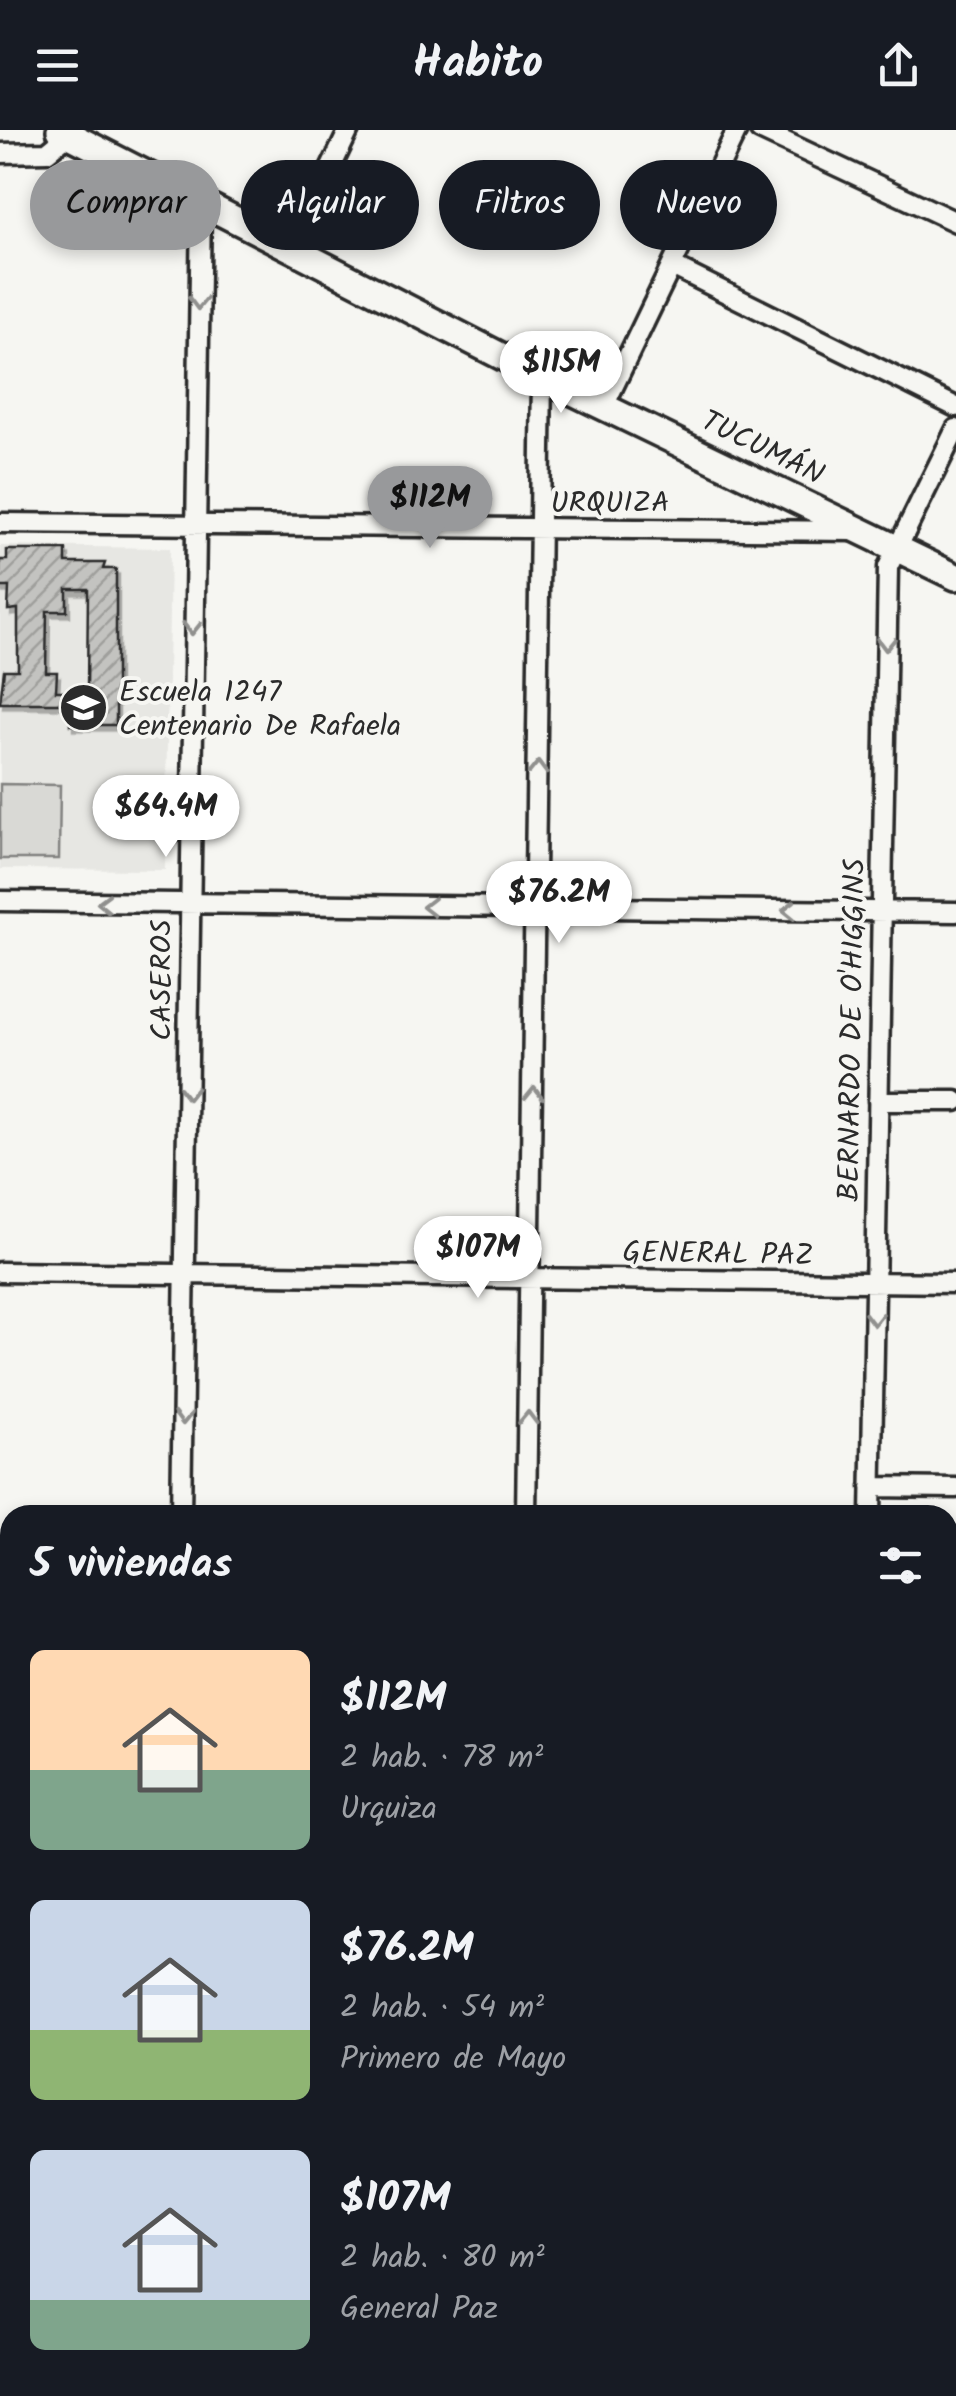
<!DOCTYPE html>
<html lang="es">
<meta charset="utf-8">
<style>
:root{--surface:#171b24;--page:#242831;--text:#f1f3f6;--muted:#9ea1a6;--accent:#98999b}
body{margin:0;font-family:Kalam,sans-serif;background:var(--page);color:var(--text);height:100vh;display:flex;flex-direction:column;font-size:38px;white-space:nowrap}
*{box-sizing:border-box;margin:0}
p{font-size:32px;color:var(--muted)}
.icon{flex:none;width:55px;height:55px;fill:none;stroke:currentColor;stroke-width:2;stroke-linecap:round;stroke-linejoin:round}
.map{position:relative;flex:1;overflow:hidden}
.details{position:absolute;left:0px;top:1375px;width:958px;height:892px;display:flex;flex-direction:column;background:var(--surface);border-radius:30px 30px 0 0;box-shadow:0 5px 15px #0003}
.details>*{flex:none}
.hud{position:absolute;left:30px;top:30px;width:898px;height:90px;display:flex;gap:20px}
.price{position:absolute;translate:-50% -85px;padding:0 22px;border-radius:35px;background:#fff;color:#222;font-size:32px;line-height:65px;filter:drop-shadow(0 2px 5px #0008)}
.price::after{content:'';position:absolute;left:50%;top:60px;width:30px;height:22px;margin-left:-15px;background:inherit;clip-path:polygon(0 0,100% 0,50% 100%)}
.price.selected{background:var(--accent);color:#111}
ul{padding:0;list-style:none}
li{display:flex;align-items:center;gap:30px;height:250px;padding:0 30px}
li span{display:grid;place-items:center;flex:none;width:280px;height:200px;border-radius:15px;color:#555}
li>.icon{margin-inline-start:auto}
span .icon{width:120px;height:120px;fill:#fffc;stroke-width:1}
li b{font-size:42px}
h2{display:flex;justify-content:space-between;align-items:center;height:120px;padding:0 30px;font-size:42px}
.pill{padding:0 35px;border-radius:45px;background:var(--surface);box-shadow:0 5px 15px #0003;font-size:35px;line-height:90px}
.pill.selected{background:var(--accent);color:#111}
header{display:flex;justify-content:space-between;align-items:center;height:130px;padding:0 30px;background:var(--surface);font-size:45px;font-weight:700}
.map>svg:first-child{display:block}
</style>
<header><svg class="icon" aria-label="menu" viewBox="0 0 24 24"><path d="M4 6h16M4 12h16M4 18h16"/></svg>Habito<svg class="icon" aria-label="share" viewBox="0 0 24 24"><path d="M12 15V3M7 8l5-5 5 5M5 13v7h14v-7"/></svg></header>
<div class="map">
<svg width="956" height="2266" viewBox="0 0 956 2266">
<defs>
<pattern id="park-tufts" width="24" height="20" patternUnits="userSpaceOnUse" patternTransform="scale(2.5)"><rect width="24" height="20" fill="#d9d9d5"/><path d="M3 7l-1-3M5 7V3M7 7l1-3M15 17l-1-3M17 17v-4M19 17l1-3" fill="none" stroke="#babab7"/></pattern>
<pattern id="building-hatch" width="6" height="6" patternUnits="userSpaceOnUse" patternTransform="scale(2.5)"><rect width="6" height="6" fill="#c3c3c0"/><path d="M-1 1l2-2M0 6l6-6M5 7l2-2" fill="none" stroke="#9f9f9c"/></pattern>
<filter id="shadow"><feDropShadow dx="3" dy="5.5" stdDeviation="0" flood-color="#0004"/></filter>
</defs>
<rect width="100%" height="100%" fill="#f6f6f2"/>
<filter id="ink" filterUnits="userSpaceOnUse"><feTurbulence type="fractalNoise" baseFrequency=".01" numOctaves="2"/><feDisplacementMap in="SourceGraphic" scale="20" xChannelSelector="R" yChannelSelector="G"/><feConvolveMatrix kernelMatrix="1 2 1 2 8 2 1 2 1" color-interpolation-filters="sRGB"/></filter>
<g filter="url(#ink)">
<path fill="#e7e7e3" d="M 0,416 L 170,418 L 165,740 L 0,739 Z
M 0,1713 L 10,1713 L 10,1850 L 0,1850 Z"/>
<path fill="#d9d9d5" stroke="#828280" stroke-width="2.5" d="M 0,654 L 60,655 L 59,729 L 0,729 Z"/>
<path fill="url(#park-tufts)" stroke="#828280" stroke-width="2.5" d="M 0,1553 L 10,1553 L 10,1713 L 0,1713 Z
M 0,1850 L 10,1850 L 10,1958 L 0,1958 Z"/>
<path fill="url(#building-hatch)" stroke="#2b2b2b" stroke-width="2.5" fill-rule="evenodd" filter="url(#shadow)" d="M 7,420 L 66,420 L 66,433 L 105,433 L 103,439 L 116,439 L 116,595 L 70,595 L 70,573 L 0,573 L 4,540 L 18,540 L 18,479 L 8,480 L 9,457 L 0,457 L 0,430 L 7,430 ZM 67,459 L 88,459 L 87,561 L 56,561 L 57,542 L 46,542 L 47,481 L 67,481 Z"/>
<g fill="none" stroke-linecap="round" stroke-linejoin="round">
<defs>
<path id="street" d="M 760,0 L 956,92
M 0,23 L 47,22 L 74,0
M 291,121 L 349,0
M 672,136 L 956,277
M 604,276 L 737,0
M 0,393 L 854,401
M 0,771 L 956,782
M 878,971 L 956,971
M 0,1142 L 956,1153
M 871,1357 L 956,1358
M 181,1385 L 201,76
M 526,1385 L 542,247
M 871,1385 L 888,437 L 956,299
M 207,2266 L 208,2258
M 469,2266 L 470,2258"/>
<path id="secondary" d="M 60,0 L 542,247 L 956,447
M 0,1514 L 10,1514
M 948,1522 L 956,1522
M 948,1542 L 956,1542
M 0,1544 L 10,1544
M 948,1873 L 956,1857
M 0,1972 L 10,1973
M 0,2032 L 10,2032
M 917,2258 L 934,2266
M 751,2266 L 755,2258"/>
</defs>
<use href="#street" stroke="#2b2b2b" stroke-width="25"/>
<use href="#secondary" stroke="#2b2b2b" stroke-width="32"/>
<path stroke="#2b2b2b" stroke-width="2.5" stroke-dasharray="2.5 8" stroke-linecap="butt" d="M 0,1698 L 10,1694
M 0,1949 L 10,1949
M 0,2005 L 10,2005"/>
<use href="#street" stroke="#f6f6f2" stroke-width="18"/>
<use href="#secondary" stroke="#f6f6f2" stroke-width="25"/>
<defs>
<path id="rail" d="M 0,1821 L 10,1821
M 948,1824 L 956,1824"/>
</defs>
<use href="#rail" stroke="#2b2b2b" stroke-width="9"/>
<use href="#rail" stroke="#f6f6f2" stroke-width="5" stroke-dasharray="15" stroke-linecap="butt"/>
</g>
<defs><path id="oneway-chevron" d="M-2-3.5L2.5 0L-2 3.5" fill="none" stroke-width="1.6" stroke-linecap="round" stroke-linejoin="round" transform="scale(2.5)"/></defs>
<g stroke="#90908e">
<use href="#oneway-chevron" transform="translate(198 173) rotate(91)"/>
<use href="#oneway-chevron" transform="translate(192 498) rotate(91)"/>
<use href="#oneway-chevron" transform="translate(886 514) rotate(91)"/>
<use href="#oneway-chevron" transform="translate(538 638) rotate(-89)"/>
<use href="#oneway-chevron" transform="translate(104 773) rotate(-179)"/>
<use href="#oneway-chevron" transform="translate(429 777) rotate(-180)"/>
<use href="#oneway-chevron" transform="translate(789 780) rotate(-179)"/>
<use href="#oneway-chevron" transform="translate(188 963) rotate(90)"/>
<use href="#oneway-chevron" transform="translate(534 963) rotate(-89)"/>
<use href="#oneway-chevron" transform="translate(874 1189) rotate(91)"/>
<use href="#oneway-chevron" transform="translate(183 1288) rotate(91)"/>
<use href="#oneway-chevron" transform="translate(528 1288) rotate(-89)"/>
</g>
</g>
<defs>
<symbol id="school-disc" viewBox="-11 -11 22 22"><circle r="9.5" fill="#2b2b2b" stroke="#f6f6f2"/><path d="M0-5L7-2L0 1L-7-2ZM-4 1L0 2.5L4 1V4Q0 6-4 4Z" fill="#fff"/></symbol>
</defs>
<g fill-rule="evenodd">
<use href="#school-disc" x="56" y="550" width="55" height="55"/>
</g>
<g text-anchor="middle" stroke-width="8" stroke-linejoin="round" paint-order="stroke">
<g font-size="30" fill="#2b2b2b" stroke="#f6f6f2">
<text transform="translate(763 317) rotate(26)" y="10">TUCUMÁN</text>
<text x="610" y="382">URQUIZA</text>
<text transform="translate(161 850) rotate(-90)" y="10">CASEROS</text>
<text transform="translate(851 900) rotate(-89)" y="10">BERNARDO DE O'HIGGINS</text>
<text transform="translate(718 1123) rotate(1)" y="10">GENERAL PAZ</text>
</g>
<g font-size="30" fill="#2b2b2b" stroke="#f6f6f2" text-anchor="start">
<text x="119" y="571">Escuela 1247<tspan x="119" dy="34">Centenario De Rafaela</tspan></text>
</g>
</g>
</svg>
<b class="price" style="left:561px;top:286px">$115M</b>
<b class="price selected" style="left:430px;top:421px">$112M</b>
<b class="price" style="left:166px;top:730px">$64.4M</b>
<b class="price" style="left:559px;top:816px">$76.2M</b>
<b class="price" style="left:478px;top:1171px">$107M</b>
<div class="hud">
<a class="pill selected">Comprar</a>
<a class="pill">Alquilar</a>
<a class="pill">Filtros</a>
<a class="pill">Nuevo</a>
</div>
<section class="details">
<h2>5 viviendas<svg class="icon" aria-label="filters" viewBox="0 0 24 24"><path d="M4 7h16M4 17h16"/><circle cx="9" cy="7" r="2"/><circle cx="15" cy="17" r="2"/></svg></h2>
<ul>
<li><span style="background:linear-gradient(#ffd9b3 60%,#7fa58c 0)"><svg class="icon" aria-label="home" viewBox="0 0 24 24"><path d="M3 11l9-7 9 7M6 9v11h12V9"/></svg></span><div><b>$112M</b><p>2 hab. · 78 m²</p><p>Urquiza</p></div></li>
<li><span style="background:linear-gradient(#c9d6e8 65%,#8fb573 0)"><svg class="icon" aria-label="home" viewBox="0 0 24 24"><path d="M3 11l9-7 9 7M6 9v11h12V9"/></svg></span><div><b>$76.2M</b><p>2 hab. · 54 m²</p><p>Primero de Mayo</p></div></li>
<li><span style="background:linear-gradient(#c9d6e8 75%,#7fa58c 0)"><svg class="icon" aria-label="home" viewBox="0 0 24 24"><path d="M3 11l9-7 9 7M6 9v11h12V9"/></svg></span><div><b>$107M</b><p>2 hab. · 80 m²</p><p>General Paz</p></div></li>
</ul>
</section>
</div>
